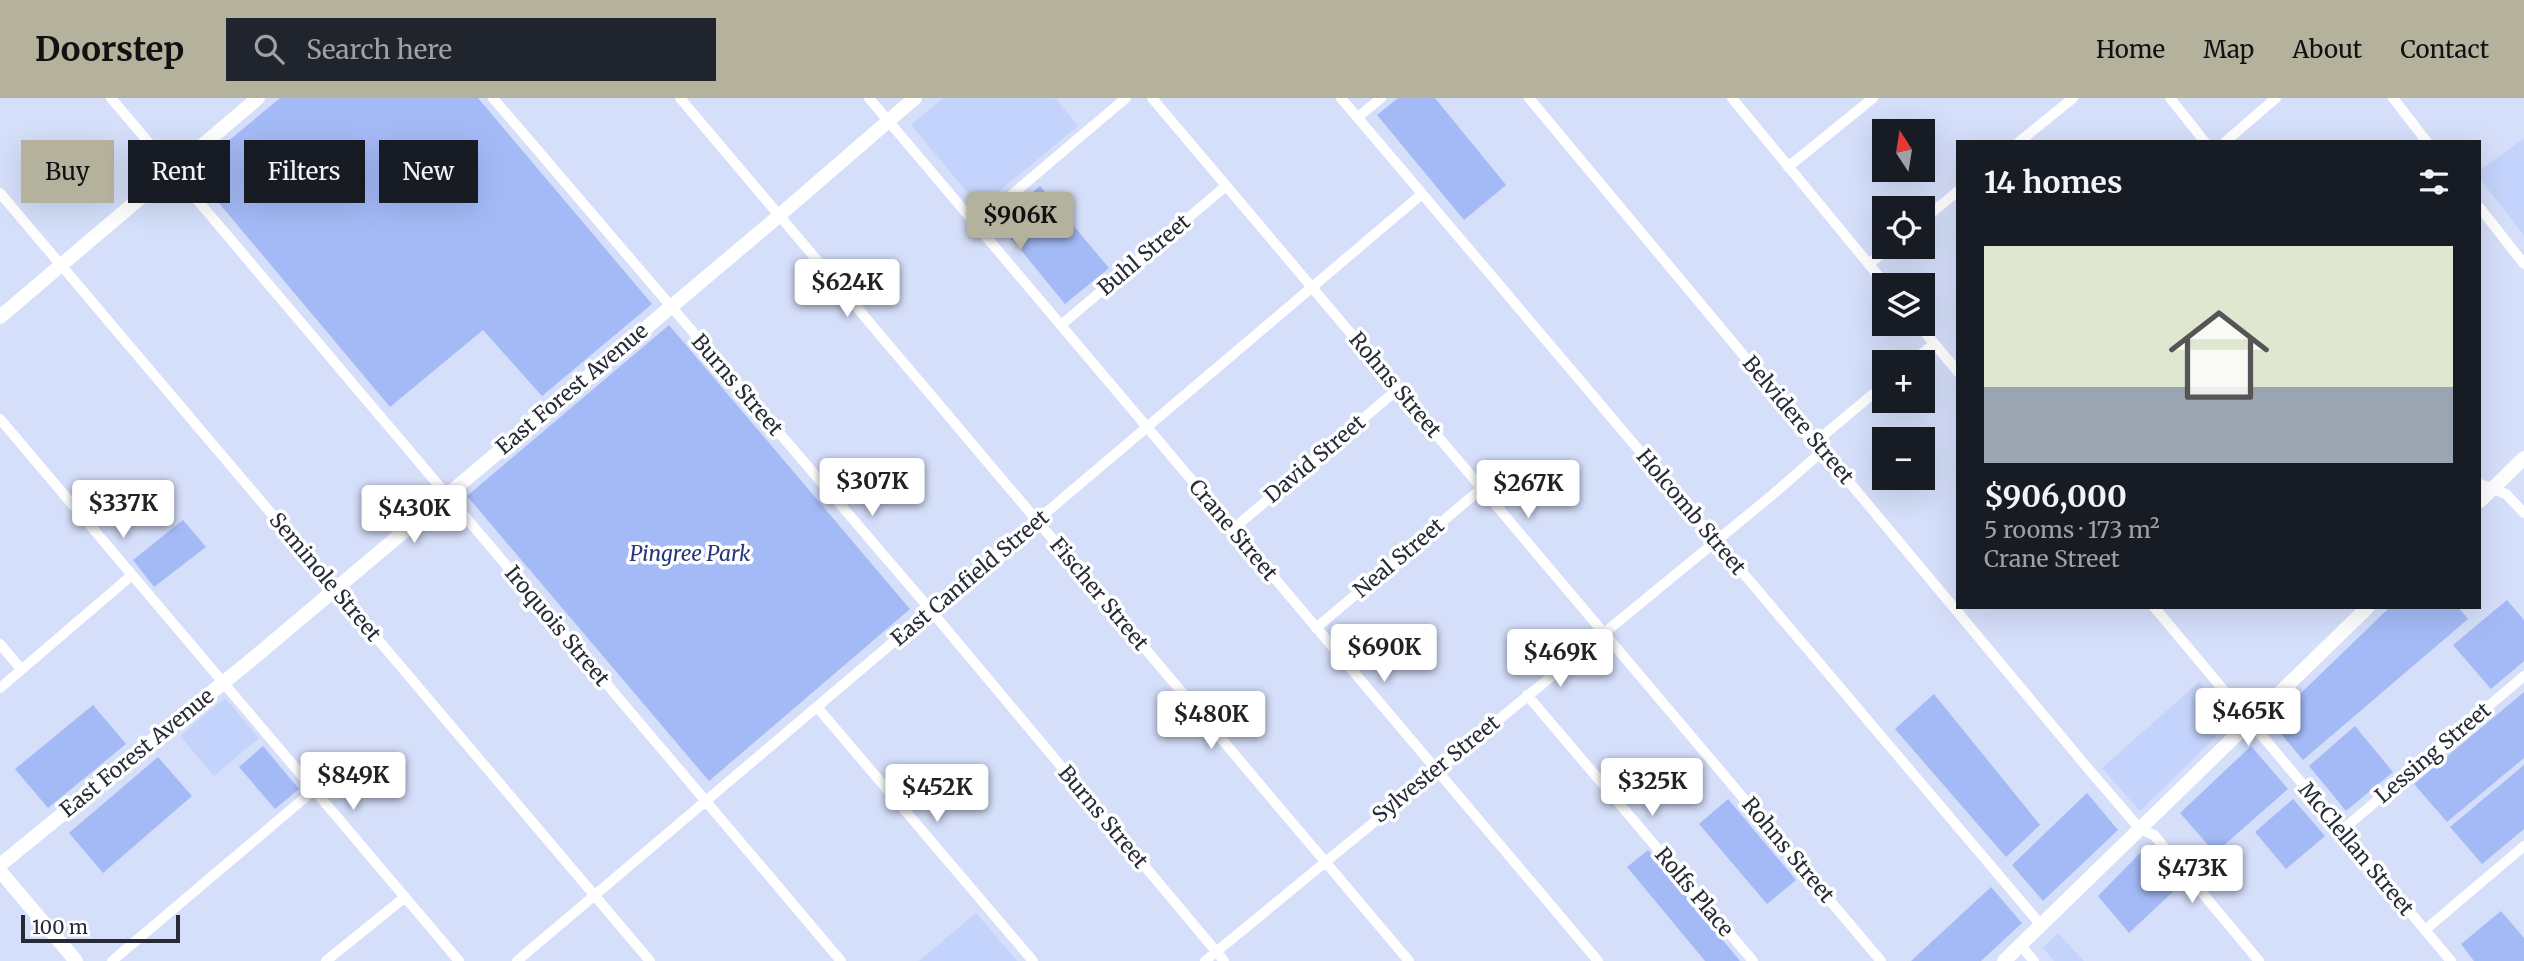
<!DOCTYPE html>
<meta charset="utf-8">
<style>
:root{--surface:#171b24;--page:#20242c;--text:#f1f3f6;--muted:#9ea1a6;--line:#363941;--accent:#b4b29c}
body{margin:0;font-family:Merriweather,serif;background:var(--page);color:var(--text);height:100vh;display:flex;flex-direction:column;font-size:26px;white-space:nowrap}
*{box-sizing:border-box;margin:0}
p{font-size:23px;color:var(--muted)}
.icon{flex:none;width:38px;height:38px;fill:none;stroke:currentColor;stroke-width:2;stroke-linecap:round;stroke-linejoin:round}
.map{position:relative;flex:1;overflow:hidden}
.panel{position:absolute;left:1956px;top:42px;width:525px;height:469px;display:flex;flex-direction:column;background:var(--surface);border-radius:0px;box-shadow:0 7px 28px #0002}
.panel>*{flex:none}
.banner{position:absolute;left:21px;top:42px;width:665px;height:63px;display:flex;gap:14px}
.needle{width:46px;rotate:348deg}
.tools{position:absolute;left:1872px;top:21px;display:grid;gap:14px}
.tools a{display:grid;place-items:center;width:63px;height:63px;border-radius:0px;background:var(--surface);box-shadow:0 7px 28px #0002;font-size:35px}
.scale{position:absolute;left:21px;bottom:18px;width:159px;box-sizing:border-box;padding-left:7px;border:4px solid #262b37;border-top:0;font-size:19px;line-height:24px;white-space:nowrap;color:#262b37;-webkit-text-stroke:5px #fff;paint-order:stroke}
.price{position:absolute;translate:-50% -60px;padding:0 16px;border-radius:7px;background:#fff;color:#222;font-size:23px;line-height:46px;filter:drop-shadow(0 2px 4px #0008)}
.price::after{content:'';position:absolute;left:50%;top:42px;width:21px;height:16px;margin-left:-10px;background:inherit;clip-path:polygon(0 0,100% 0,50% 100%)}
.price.selected{background:var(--accent);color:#111}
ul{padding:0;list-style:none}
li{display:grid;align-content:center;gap:14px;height:371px;padding:0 28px}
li+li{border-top:2px solid var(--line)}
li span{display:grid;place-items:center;height:217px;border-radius:0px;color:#555}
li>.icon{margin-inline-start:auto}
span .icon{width:126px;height:126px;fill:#fffc;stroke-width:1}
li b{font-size:30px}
h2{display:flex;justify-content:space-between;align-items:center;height:84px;padding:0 28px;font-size:30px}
.tag{padding:0 24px;border-radius:0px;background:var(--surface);box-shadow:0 7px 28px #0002;font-size:24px;line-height:63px}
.tag.selected{background:var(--accent);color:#111}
header{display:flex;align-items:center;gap:42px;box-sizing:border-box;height:98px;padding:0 35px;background:var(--accent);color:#111}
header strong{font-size:33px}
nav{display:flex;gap:38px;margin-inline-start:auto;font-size:24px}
.search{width:490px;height:63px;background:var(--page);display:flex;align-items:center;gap:18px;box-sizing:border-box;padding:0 24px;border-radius:0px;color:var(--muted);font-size:26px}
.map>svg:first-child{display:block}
</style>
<header>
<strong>Doorstep</strong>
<div class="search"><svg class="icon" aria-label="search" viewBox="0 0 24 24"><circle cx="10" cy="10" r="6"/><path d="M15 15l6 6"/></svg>Search here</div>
<nav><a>Home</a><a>Map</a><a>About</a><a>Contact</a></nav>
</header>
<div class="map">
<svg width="2524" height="863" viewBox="0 0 2524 863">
<rect width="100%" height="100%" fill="#d5dffa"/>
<path fill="#c4d3fb" d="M 943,0 L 1055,0 L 1078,28 L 980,109 L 911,27 Z
M 2524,40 L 2524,137 L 2480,81 L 2480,72 Z
M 2199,584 L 2231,624 L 2140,713 L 2102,670 Z
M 225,600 L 259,640 L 214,678 L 180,638 Z
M 976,815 L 1017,863 L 919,863 Z
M 2058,835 L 2084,863 L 2054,863 L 2043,850 Z"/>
<path fill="#a4baf7" d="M 280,0 L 478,0 L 652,206 L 542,298 L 483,232 L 390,309 L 192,73 Z
M 1398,0 L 1435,0 L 1506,87 L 1464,122 L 1377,17 Z
M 1040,88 L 1109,170 L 1065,206 L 997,123 Z
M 669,227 L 910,511 L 709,683 L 467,398 Z
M 183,422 L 206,449 L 154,489 L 133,462 Z
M 2507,502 L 2524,522 L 2524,563 L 2491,591 L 2453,547 Z
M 2390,509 L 2458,509 L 2468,521 L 2303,662 L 2271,624 Z
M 2524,594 L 2524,660 L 2447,724 L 2414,686 Z
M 1934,596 L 2040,727 L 2006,759 L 1895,631 Z
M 93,607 L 126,646 L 48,710 L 15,671 Z
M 2355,628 L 2393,674 L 2346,713 L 2309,668 Z
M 263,648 L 299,691 L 275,711 L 239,669 Z
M 2251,648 L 2288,691 L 2215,755 L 2180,715 Z
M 158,659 L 192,698 L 103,775 L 69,735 Z
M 2524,667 L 2524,731 L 2482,766 L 2450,729 Z
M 2087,695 L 2118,732 L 2043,803 L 2012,767 Z
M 1728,701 L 1796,782 L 1767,806 L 1699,726 Z
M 2293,701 L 2325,738 L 2286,771 L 2255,734 Z
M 2146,749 L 2178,789 L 2129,835 L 2098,798 Z
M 1648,752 L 1740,863 L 1705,863 L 1627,769 Z
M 1991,789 L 2022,825 L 1981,863 L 1911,863 Z
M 2501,813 L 2524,840 L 2524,863 L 2474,863 L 2461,846 Z"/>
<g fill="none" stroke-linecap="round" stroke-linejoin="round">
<path stroke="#fff" stroke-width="10" d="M 111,0 L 841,863
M 493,0 L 922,502 L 1224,863
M 680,0 L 1409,863
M 869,0 L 1598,863
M 1152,0 L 1881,863
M 1341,0 L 2041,827
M 1529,0 L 2091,674 L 2140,731 L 2154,737 L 2259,863
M 1732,0 L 1886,187
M 2170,0 L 2205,44
M 2393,0 L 2427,44
M 1358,19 L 1381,0
M 2019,44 L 2073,0
M 2225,44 L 2276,0
M 1788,69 L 1873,0
M 0,95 L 650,863
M 2480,110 L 2524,166
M 1923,122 L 1958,93
M 976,127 L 1126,0
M 1869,166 L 1890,149
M 1918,226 L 1958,274
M 1061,227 L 1226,88
M 1911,264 L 1934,246
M 0,321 L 459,863
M 2480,386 L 2506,396 L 2524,415
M 1233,431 L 1398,291
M 2154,509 L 2451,863
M 1316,530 L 1481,391
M 0,546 L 21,571
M 0,590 L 132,477
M 1527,597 L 1753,863
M 817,609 L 1033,863
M 2341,733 L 2524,578
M 2425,832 L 2524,748
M 2020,847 L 2034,863
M 112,863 L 314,692
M 326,863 L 405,799
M 517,863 L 1422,96
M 1205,863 L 1771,398 L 1817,358 L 1825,336 L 1885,286"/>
<path stroke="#fff" stroke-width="14" d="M 0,219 L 258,0
M 2480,403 L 2524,360
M 0,767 L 250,563 L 767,128 L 915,0
M 0,773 L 76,863
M 2004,863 L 2368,509"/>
</g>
<g text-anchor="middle" stroke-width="7" stroke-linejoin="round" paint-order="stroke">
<g font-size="21" fill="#262b37" stroke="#fff">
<text transform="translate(1144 157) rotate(-40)" y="7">Buhl Street</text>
<text transform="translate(737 287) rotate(49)" y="7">Burns Street</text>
<text transform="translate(1395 287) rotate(50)" y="7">Rohns Street</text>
<text transform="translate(572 291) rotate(-40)" y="7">East Forest Avenue</text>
<text transform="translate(1798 322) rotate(50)" y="7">Belvidere Street</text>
<text transform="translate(1315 361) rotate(-40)" y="7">David Street</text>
<text transform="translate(1691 414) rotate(50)" y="7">Holcomb Street</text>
<text transform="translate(1233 432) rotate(50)" y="7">Crane Street</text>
<text transform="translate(1399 460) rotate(-40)" y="7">Neal Street</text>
<text transform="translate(325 479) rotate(50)" y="7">Seminole Street</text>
<text transform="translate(970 480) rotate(-40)" y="7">East Canfield Street</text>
<text transform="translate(1099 496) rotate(50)" y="7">Fischer Street</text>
<text transform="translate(557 528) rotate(50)" y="7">Iroquois Street</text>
<text transform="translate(137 655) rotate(-39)" y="7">East Forest Avenue</text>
<text transform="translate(2433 655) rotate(-40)" y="7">Lessing Street</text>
<text transform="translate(1436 671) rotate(-39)" y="7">Sylvester Street</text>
<text transform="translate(1103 719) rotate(50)" y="7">Burns Street</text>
<text transform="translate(2356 751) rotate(50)" y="7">McClellan Street</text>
<text transform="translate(1788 752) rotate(50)" y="7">Rohns Street</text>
<text transform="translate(1694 794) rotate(50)" y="7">Rolfs Place</text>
</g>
<g font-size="21" font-style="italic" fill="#25367e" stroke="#fff">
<text x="690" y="463">Pingree Park</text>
</g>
</g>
</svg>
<div class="tools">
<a><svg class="needle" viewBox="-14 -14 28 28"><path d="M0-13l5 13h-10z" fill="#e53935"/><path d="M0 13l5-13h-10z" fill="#9ea1a6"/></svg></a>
<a><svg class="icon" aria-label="locate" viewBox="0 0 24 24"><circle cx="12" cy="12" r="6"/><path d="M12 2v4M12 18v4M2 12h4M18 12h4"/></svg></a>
<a><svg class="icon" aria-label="layers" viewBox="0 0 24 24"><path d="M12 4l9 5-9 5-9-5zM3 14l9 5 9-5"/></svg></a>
<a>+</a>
<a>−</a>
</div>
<div class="scale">100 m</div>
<b class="price selected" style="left:1020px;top:154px">$906K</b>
<b class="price" style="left:847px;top:221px">$624K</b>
<b class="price" style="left:872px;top:420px">$307K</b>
<b class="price" style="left:1528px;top:422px">$267K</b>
<b class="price" style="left:123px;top:442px">$337K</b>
<b class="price" style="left:414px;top:447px">$430K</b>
<b class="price" style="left:1384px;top:586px">$690K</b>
<b class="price" style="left:1560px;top:591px">$469K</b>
<b class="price" style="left:2248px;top:650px">$465K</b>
<b class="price" style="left:1211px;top:653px">$480K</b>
<b class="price" style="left:353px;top:714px">$849K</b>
<b class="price" style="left:1652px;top:720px">$325K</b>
<b class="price" style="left:937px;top:726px">$452K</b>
<b class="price" style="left:2192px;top:807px">$473K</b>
<div class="banner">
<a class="tag selected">Buy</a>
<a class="tag">Rent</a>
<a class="tag">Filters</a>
<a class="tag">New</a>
</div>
<section class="panel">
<h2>14 homes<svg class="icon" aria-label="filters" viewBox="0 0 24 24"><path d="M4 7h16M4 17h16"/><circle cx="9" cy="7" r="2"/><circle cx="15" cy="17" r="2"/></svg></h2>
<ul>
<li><span style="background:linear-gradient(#dfe7d0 65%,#9aa5b1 0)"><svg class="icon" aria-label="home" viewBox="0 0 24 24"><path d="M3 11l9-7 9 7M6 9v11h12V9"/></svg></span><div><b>$906,000</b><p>5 rooms · 173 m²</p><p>Crane Street</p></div></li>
</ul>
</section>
</div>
